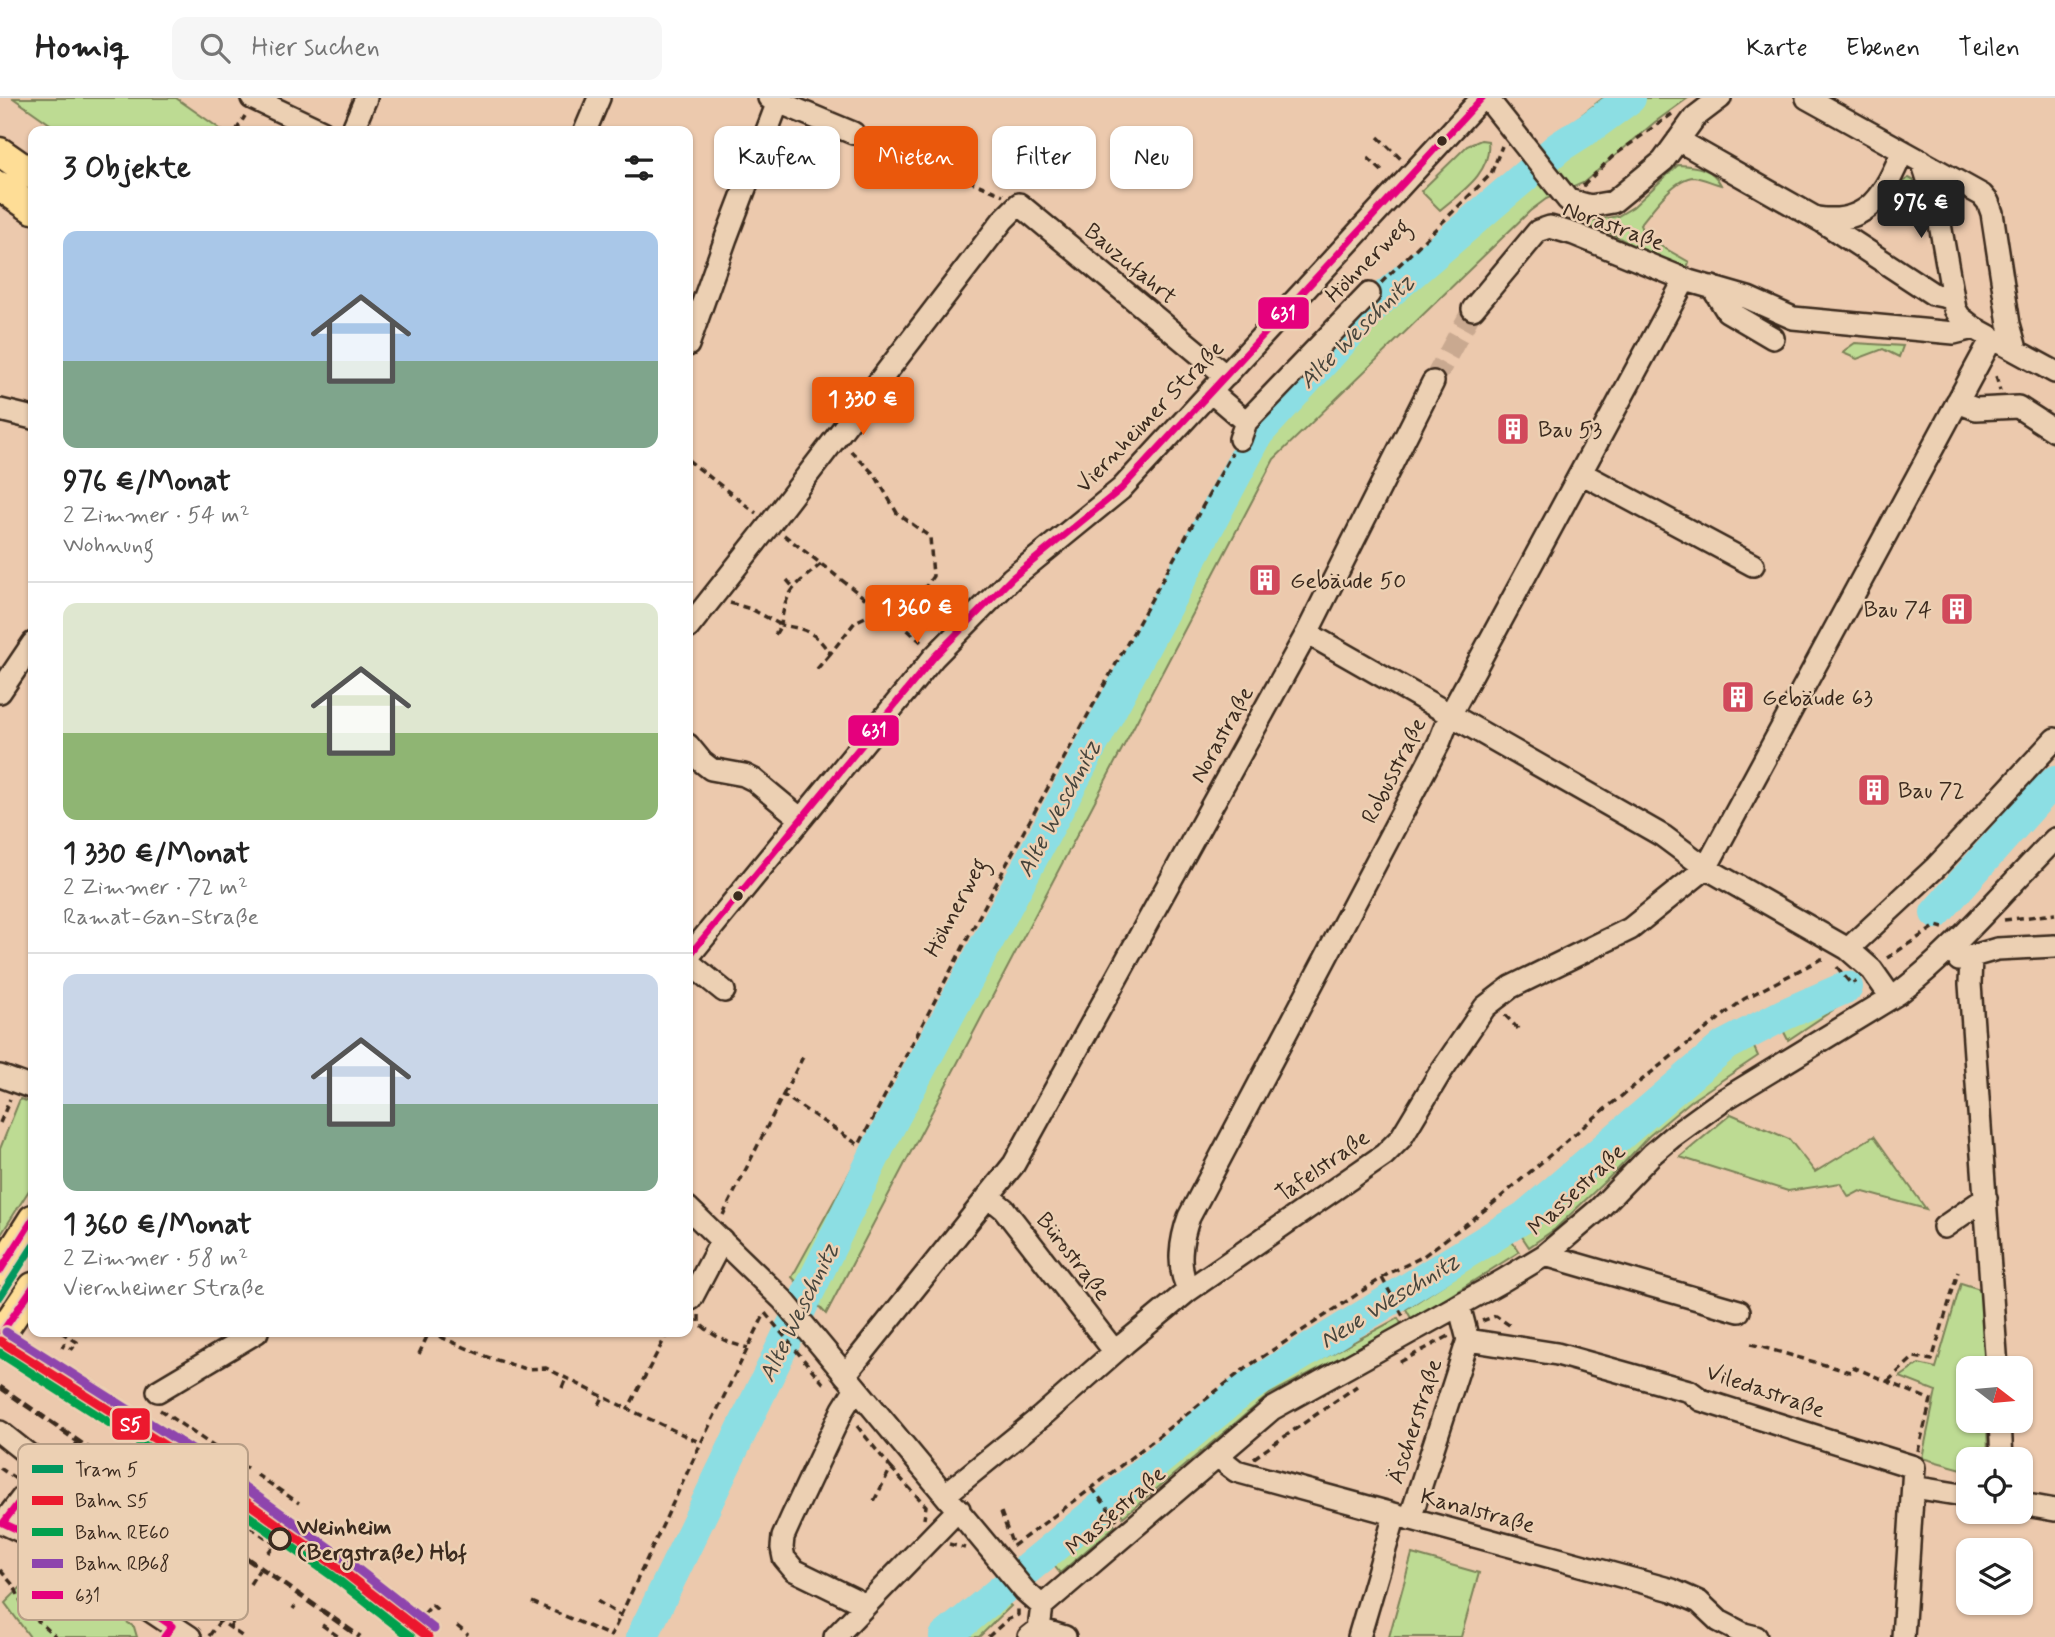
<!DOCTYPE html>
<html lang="de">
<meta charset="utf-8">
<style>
:root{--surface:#fff;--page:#f6f6f6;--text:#222;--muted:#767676;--line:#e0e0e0;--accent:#ea580c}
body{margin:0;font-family:Mynerve,sans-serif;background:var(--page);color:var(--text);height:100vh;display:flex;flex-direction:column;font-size:26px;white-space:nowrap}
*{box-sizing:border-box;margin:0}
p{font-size:23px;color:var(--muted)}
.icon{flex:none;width:38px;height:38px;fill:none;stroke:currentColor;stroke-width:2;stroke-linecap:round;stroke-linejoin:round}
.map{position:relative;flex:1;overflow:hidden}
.drawer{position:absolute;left:28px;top:28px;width:665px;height:1211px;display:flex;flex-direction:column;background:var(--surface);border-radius:14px;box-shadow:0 2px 5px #0004}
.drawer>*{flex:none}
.hud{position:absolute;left:714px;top:28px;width:665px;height:63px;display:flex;gap:14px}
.needle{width:46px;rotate:106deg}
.fabs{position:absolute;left:1956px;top:1258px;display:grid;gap:14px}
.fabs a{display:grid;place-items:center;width:77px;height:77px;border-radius:14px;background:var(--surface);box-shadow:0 2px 5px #0004;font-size:35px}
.price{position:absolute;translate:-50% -60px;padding:0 16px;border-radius:7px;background:var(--accent);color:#fff;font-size:23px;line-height:46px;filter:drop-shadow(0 2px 4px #0008)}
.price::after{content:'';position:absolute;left:50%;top:42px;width:21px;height:16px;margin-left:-10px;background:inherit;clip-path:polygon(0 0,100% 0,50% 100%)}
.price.selected{background:#222;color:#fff}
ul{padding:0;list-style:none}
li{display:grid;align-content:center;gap:14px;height:371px;padding:0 35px}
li+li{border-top:2px solid var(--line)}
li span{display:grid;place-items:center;height:217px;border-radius:14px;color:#555}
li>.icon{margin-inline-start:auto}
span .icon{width:126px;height:126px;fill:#fffc;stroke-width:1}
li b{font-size:30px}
h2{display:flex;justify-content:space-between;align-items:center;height:84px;padding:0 35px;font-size:30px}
.pill{padding:0 24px;border-radius:14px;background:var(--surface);box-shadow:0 2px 5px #0004;font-size:24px;line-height:63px}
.pill.selected{background:var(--accent);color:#fff}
header{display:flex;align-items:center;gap:42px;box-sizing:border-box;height:98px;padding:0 35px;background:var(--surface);border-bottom:2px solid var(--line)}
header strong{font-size:33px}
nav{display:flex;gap:38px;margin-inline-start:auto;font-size:24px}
.search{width:490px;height:63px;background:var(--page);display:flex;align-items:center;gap:18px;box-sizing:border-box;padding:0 24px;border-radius:14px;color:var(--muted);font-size:26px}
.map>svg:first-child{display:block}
</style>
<header>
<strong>Homiq</strong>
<div class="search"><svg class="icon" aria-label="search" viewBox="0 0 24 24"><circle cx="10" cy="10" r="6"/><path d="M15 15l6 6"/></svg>Hier suchen</div>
<nav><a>Karte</a><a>Ebenen</a><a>Teilen</a></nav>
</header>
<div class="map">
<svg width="2055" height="1539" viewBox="0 0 2055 1539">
<rect width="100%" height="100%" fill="#ecc9ad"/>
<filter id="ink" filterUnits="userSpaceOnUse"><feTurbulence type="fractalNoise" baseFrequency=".0143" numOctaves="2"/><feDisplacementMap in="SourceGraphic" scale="14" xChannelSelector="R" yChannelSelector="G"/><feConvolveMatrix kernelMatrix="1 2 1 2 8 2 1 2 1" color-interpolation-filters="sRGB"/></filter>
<g filter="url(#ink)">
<path fill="#bddb93" stroke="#7c8258" stroke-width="2" d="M 13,0 L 176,0 L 223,33 L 60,33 Z
M 1603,0 L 1688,0 L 1655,24 L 1583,85 L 1546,101 L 1530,113 L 1274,361 L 826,1216 L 792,1179 L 958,878 L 1032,731 L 1248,338 L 1485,96 L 1518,67 Z
M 1481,42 L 1488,43 C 1492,75 1461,94 1440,112 L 1421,93 L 1467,48 Z
M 1678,67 C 1696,68 1713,70 1721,87 C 1713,85 1702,80 1694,79 C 1675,79 1651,113 1640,127 L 1645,139 L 1689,164 L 1685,176 L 1612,136 L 1590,129 L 1591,123 L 1618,118 L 1633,109 Z
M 1909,80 C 1921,85 1921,97 1921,109 L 1911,109 L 1894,102 L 1902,84 Z
M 1855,245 L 1903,248 L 1899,259 L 1883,251 L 1857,261 L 1843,255 L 1845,252 Z
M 1840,892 L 1848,902 L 1788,942 L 1782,930 Z
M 1752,945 L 1758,958 L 1691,1003 L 1649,1038 L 1618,1071 L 1555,1131 L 1529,1149 L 1519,1134 L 1567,1099 L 1601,1064 L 1684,991 Z
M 20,1001 L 33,1005 L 33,1086 L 0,1138 L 0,1051 Z
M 1731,1016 L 1789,1041 L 1815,1074 L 1874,1038 L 1926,1111 L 1860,1093 L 1849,1099 L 1840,1085 L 1788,1093 L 1680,1059 Z
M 1511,1142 L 1519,1154 L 1412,1222 L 1406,1211 Z
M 1961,1185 L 1983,1192 L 1985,1270 L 1969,1270 L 1969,1323 L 1987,1323 L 1988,1361 L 1969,1362 L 1969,1373 L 1922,1360 L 1936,1293 L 1900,1279 L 1919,1266 L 1936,1270 Z
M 1398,1220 L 1402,1227 L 1270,1296 L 1123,1419 L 1118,1408 L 1266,1291 Z
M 1105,1413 L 1115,1428 L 1060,1475 L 1048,1460 Z
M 1412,1456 L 1479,1475 L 1461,1539 L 1389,1539 Z
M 46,1470 L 134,1529 L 137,1539 L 30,1539 L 5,1505 L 30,1480 Z
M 1000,1498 L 1011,1508 L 979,1539 L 955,1539 Z"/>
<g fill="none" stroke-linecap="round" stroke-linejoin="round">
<path stroke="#8cdee3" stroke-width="32" d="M 1936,815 L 2042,696 L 2055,684
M 642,1539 L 881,1044 L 1258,335 L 1377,205 L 1559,49 L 1592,28 L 1630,0
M 945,1539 L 1242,1293 L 1526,1118 L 1724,948 L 1783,917 L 1847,889"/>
<path stroke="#c9a990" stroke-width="21" stroke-dasharray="21 10" stroke-linecap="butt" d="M 1433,284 L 1473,211"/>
<defs>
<path id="minor" d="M 252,0 L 322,33
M 769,0 L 853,35
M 1487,0 L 1568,102 L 1590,108 L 1613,104 L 1663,63 L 1695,19 L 1720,0
M 1807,0 L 1982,97 L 1988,104 L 1992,115 L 2009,226 L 2016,251
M 352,33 L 366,0
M 585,33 L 599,0
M 1678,42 L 1823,124 L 1933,196 L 1952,200
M 1922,63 L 1937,109 L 1955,211 L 1960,219 L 1974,230 L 2055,274
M 1818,120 C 1869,128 1885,94 1903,53
M 1712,189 L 1727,213 L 1773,240
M 1473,211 L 1538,133 L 1550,129 L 1574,136 L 1689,183
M 688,247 L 726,140 L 778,4
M 1212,295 L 1246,324
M 1957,304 L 1976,311 L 2018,309 L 2055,333
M 0,312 L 33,320
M 1240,341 L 1246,324 L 1369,196
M 1581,375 L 1753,467
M 688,530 L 770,426 L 1003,122 L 1019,106 L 1226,278
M 1307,535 L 1663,738 L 1706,770 L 1848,851 L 1872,872 L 1891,899
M 0,594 L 33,545
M 688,647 L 702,664 L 711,671 L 744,677 L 754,682 L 801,721
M 1848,851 L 1936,769 L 2055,641
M 1971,858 L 1970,886 L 1997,1270
M 688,859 L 934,559 L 1012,480 L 1121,391 L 1482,0
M 1959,862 L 1997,851 L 2055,848
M 688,864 L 724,893
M 0,978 L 33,990
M 988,1098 L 1004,1111 L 1115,1254
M 688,1110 L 783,1202 L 1025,1493 L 1042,1508
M 1944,1129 L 1986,1100
M 1545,1157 L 1739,1213
M 1189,1192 C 1176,1170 1181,1141 1189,1119 L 1439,645 L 1450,617 L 1682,187 L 1689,183 L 1748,200 L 1793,220 L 1954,235 L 1974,230
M 688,1200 L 691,1201 L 722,1142
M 1468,1242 L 1557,1256 L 1689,1293 L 1701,1302 L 1914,1369 L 1903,1539
M 845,1277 L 1014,1066 L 1307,535 L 1433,284
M 856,1290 L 843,1311 L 792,1419 L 783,1439 L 782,1450 L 784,1460 L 794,1472 L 866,1507
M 158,1293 L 257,1234
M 2000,1323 L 2002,1362
M 0,1334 L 29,1357 L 35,1383
M 1220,1357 L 1227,1366 L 1236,1373 L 1672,1492 L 1699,1504 L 1719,1523 L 1744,1536 L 1756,1539
M 1913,1389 L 1969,1398
M 946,1396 L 1042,1318 L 1125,1245 L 1189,1192 L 1384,1057 L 1401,1040 L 1440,975 L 1485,909 L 1511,889 L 1630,831 L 1706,770 L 1992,240
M 2021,1406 L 2055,1412
M 1410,1421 L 1468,1242 L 1459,1207
M 3,1425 L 35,1383 L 42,1381 L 49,1382 L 130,1438 L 135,1448 L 135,1459 L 116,1490
M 3,1425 L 27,1436 L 97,1483 L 116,1490 L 190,1539
M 1039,1531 L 1065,1539
M 835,1539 L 959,1411
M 1029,1539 L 1039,1531 L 1042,1508 L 1272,1311 L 1502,1183 L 1545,1157 L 1598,1112 L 1652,1056 L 1672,1039 L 1720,1004 L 1899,895 C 1957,850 2003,793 2055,741
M 1359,1539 L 1395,1417"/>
<path id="major" d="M 0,54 L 33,77
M 0,88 L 33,111
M 0,1173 L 33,1121
M 0,1237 L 33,1189"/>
</defs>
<use href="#minor" stroke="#3b2a1e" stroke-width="26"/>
<use href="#major" stroke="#3b2a1e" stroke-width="33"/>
<path stroke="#3b2a1e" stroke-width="3.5" stroke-dasharray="7 5" stroke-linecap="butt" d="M 236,33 L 245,18
M 1378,39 L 1402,62
M 868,41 L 1003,97
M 1368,60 L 1385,76
M 1583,88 L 1612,59 L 1672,16
M 1381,185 L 1491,76 L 1502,48
M 1996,278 L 2000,293
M 851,353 L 875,377 L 897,415 L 930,439 L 933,478 L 901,526
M 688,362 L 756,415
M 784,437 L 880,512 L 901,526 L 921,544
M 821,466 C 796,487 785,492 781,527 C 806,531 816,534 830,556 L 855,524 L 880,512
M 787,482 L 793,489
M 730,505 L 751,511 L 781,527 L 775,537
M 817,571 L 830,556
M 2004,822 L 2055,816
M 1887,860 L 1936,828 L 1943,830
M 1837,869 L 1851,886 L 1856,883
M 1505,917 L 1521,934
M 783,997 L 804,957
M 0,1025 L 10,1001
M 723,1117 L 783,997 L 859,1047 L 1024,733 L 1232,355
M 1382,1180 L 1403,1218
M 699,1217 L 699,1225 C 714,1239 728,1245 748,1250
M 1482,1223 L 1496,1218 L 1512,1229
M 61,1234 L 77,1244 L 72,1251 L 64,1246 L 62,1250
M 668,1234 L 628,1311 L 701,1345
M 1751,1246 L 1850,1274 L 1853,1269 L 1931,1302 L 1918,1353
M 419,1256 L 429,1234 L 487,1259 L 526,1271 L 546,1270 L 628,1311
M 1400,1264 L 1449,1238
M 1888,1283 L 1914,1259 L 1932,1262 L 1958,1174
M 562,1290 L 566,1280
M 599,1307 L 603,1299
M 160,1312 L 222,1354 L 216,1362
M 857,1328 L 891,1370 L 874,1403
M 1254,1360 L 1357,1288
M 61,1367 L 77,1345
M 0,1370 L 16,1381
M 891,1370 L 926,1408 L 924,1421
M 238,1377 L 244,1368 L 247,1370
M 257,1377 L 299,1405
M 1092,1390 L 1117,1422
M 1001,1414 L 1012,1445
M 231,1415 L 275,1446
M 151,1437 L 151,1433 L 168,1408
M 949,1446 L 965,1450
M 1013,1448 L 1092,1390 L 1247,1269 L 1388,1176 L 1422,1159 L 1490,1108 L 1595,1019 L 1744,901 L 1821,861 L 1826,861
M 207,1451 L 236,1472
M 268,1455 L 282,1436
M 148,1471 L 243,1539
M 0,1472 L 14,1488 L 24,1510 L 56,1539
M 250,1486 L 259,1472
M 597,1503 L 621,1518
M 532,1504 L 611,1538 L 701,1345 L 765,1215 L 823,1285 L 827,1287
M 293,1511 L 295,1508
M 424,1516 L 432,1507 L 440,1514
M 214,1519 L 222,1508
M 322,1527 L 339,1539
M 457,1528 L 468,1537
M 229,1530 L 237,1518
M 209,1538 L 220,1523
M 988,1539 L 1007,1522 L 1018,1517 L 1018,1510"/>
<use href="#minor" stroke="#ecd0b3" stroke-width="21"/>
<use href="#major" stroke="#fedd96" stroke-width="28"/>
<path stroke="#3b2a1e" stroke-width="5" stroke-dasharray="10 5" stroke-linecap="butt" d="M 0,1289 L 360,1539"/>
<defs>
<path id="bus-1" d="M 688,859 L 934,559 L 1012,480 L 1121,391 L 1482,0
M 0,1173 L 33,1121
M 0,1237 L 33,1189
M 3,1425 L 35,1383 L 42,1381 L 49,1382 L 130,1438 C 141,1460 128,1471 116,1490
M 3,1425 L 27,1436 L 97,1483 L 116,1490 L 172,1528 L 164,1539"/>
</defs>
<use href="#bus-1" stroke="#ecd0b3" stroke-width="12"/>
<use href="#bus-1" stroke="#e5007d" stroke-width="7"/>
<defs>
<path id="rail-1" d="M 0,1243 L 191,1364 L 340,1471 L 428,1539"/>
<path id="rail-2" d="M 0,1255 L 185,1373 L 334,1479 L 411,1539"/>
<path id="rail-3" d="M 6,1234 L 197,1355 L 346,1462 L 434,1531"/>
</defs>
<use href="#rail-1" stroke="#ecd0b3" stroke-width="14"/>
<use href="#rail-2" stroke="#ecd0b3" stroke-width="14"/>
<use href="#rail-3" stroke="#ecd0b3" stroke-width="14"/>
<use href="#rail-1" stroke="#ec192e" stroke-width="9"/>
<use href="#rail-2" stroke="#03a04e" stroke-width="9"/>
<use href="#rail-3" stroke="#8e44ad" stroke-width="9"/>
<defs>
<path id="tram-1" d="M 0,1199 L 33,1148"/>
</defs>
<use href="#tram-1" stroke="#ecd0b3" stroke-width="12"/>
<use href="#tram-1" stroke="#00975f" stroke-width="7"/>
</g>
</g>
<defs>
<symbol id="building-square" viewBox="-11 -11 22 22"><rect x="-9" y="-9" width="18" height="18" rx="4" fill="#d1495b" stroke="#ecd0b3"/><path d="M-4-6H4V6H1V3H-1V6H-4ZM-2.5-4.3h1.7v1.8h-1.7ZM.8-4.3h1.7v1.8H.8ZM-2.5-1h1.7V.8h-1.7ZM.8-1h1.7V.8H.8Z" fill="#fff"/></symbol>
</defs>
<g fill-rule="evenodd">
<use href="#building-square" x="1494" y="312" width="38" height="38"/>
<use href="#building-square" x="1246" y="463" width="38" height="38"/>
<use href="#building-square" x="1938" y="492" width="38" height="38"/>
<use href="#building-square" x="1719" y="580" width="38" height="38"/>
<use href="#building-square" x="1855" y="673" width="38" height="38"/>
</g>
<g fill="#3b2a1e" stroke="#ecd0b3" stroke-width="2.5">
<circle cx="1442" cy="43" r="6"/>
<circle cx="738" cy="798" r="6"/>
</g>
<circle fill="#ecd0b3" stroke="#3b2a1e" stroke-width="3.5" cx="280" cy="1441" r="10"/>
<g text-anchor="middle" stroke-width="5" stroke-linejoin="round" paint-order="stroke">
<g font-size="23" fill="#3b2a1e" stroke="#ecd0b3">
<text transform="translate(1614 127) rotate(20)" y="8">Norastraße</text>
<text transform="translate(1367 162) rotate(-45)" y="8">Höhnerweg</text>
<text transform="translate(1131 165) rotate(40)" y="8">Bauzufahrt</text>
<text transform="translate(1149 318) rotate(-46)" y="8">Viernheimer Straße</text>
<text transform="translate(1221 636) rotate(-61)" y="8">Norastraße</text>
<text transform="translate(1393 672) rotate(-63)" y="8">Robusstraße</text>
<text transform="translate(955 809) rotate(-62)" y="8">Höhnerweg</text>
<text transform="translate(1322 1067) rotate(-35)" y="8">Tafelstraße</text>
<text transform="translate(1576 1091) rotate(-43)" y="8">Massestraße</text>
<text transform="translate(1074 1158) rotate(52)" y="8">Bürostraße</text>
<text transform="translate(1766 1292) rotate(19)" y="8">Viledastraße</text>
<text transform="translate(1414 1323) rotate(-72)" y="8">Äscherstraße</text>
<text transform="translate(1115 1412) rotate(-41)" y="8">Massestraße</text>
<text transform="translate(1478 1412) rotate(15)" y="8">Kanalstraße</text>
</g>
<g font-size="23" fill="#3b2a1e" stroke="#ecd0b3" text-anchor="start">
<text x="1538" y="339">Bau 53</text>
<text x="1290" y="490">Gebäude 50</text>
<text x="1932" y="519" text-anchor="end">Bau 74</text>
<text x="1762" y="607">Gebäude 63</text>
<text x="1898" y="700">Bau 72</text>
</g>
<g font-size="23" font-weight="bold" fill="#3b2a1e" stroke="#ecd0b3" text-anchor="start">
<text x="297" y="1436">Weinheim<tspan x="297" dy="26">(Bergstraße) Hbf</tspan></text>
</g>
<g font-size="24" font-style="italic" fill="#47453c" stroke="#ecd0b3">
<text transform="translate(1356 233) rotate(-45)" y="8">Alte Weschnitz</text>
<text transform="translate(1058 710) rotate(-62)" y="8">Alte Weschnitz</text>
<text transform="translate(1389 1202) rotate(-32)" y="8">Neue Weschnitz</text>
<text transform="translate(798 1214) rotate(-64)" y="8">Alte Weschnitz</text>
</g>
</g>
<rect x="18" y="1346" width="230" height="176" rx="10" fill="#ecd0b3" stroke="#b79e86" stroke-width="2"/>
<rect x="32" y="1367" width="31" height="8" fill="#00975f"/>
<rect x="32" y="1398" width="31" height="9" fill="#ec192e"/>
<rect x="32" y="1430" width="31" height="8" fill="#03a04e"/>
<rect x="32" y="1461" width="31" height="9" fill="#8e44ad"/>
<rect x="32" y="1493" width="31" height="8" fill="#e5007d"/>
<g font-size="19" fill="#3b2a1e">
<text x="75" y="1378">Tram 5</text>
<text x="75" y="1409">Bahn S5</text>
<text x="75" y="1441">Bahn RE60</text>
<text x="75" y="1472">Bahn RB68</text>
<text x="75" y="1504">631</text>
</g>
<g stroke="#ecd0b3" stroke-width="2.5">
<rect x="1257" y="198" width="53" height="34" rx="7" fill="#e5007d"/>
<rect x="847" y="616" width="53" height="33" rx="7" fill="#e5007d"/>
<rect x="111" y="1309" width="40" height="34" rx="7" fill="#ec192e"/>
</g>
<g font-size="19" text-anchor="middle" font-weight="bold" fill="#fff">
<text x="1283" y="222">631</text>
<text x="874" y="639">631</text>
<text x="131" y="1333">S5</text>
</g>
</svg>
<div class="fabs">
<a><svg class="needle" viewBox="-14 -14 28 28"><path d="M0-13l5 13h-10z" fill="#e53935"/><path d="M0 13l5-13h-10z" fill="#767676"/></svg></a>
<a><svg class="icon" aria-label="locate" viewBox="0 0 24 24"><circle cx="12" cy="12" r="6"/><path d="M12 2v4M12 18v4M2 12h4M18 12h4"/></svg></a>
<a><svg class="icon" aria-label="layers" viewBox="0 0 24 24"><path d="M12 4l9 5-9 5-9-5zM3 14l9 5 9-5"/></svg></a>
</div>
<b class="price selected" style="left:1921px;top:142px">976 €</b>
<b class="price" style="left:863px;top:339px">1 330 €</b>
<b class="price" style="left:917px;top:547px">1 360 €</b>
<div class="hud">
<a class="pill">Kaufen</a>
<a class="pill selected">Mieten</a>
<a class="pill">Filter</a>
<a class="pill">Neu</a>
</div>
<section class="drawer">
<h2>3 Objekte<svg class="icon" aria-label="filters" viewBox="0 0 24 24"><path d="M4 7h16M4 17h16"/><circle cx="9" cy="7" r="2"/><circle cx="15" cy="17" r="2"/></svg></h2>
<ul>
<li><span style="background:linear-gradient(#a9c7e8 60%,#7fa58c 0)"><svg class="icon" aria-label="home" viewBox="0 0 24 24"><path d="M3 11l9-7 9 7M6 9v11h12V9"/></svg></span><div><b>976 €/Monat</b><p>2 Zimmer · 54 m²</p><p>Wohnung</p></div></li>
<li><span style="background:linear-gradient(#dfe7d0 60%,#8fb573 0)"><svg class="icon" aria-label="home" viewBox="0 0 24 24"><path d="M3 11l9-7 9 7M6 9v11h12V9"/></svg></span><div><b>1 330 €/Monat</b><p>2 Zimmer · 72 m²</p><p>Ramat-Gan-Straße</p></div></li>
<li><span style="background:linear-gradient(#c9d6e8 60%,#7fa58c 0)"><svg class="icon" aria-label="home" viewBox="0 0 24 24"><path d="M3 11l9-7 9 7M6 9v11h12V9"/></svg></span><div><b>1 360 €/Monat</b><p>2 Zimmer · 58 m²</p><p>Viernheimer Straße</p></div></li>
</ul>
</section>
</div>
